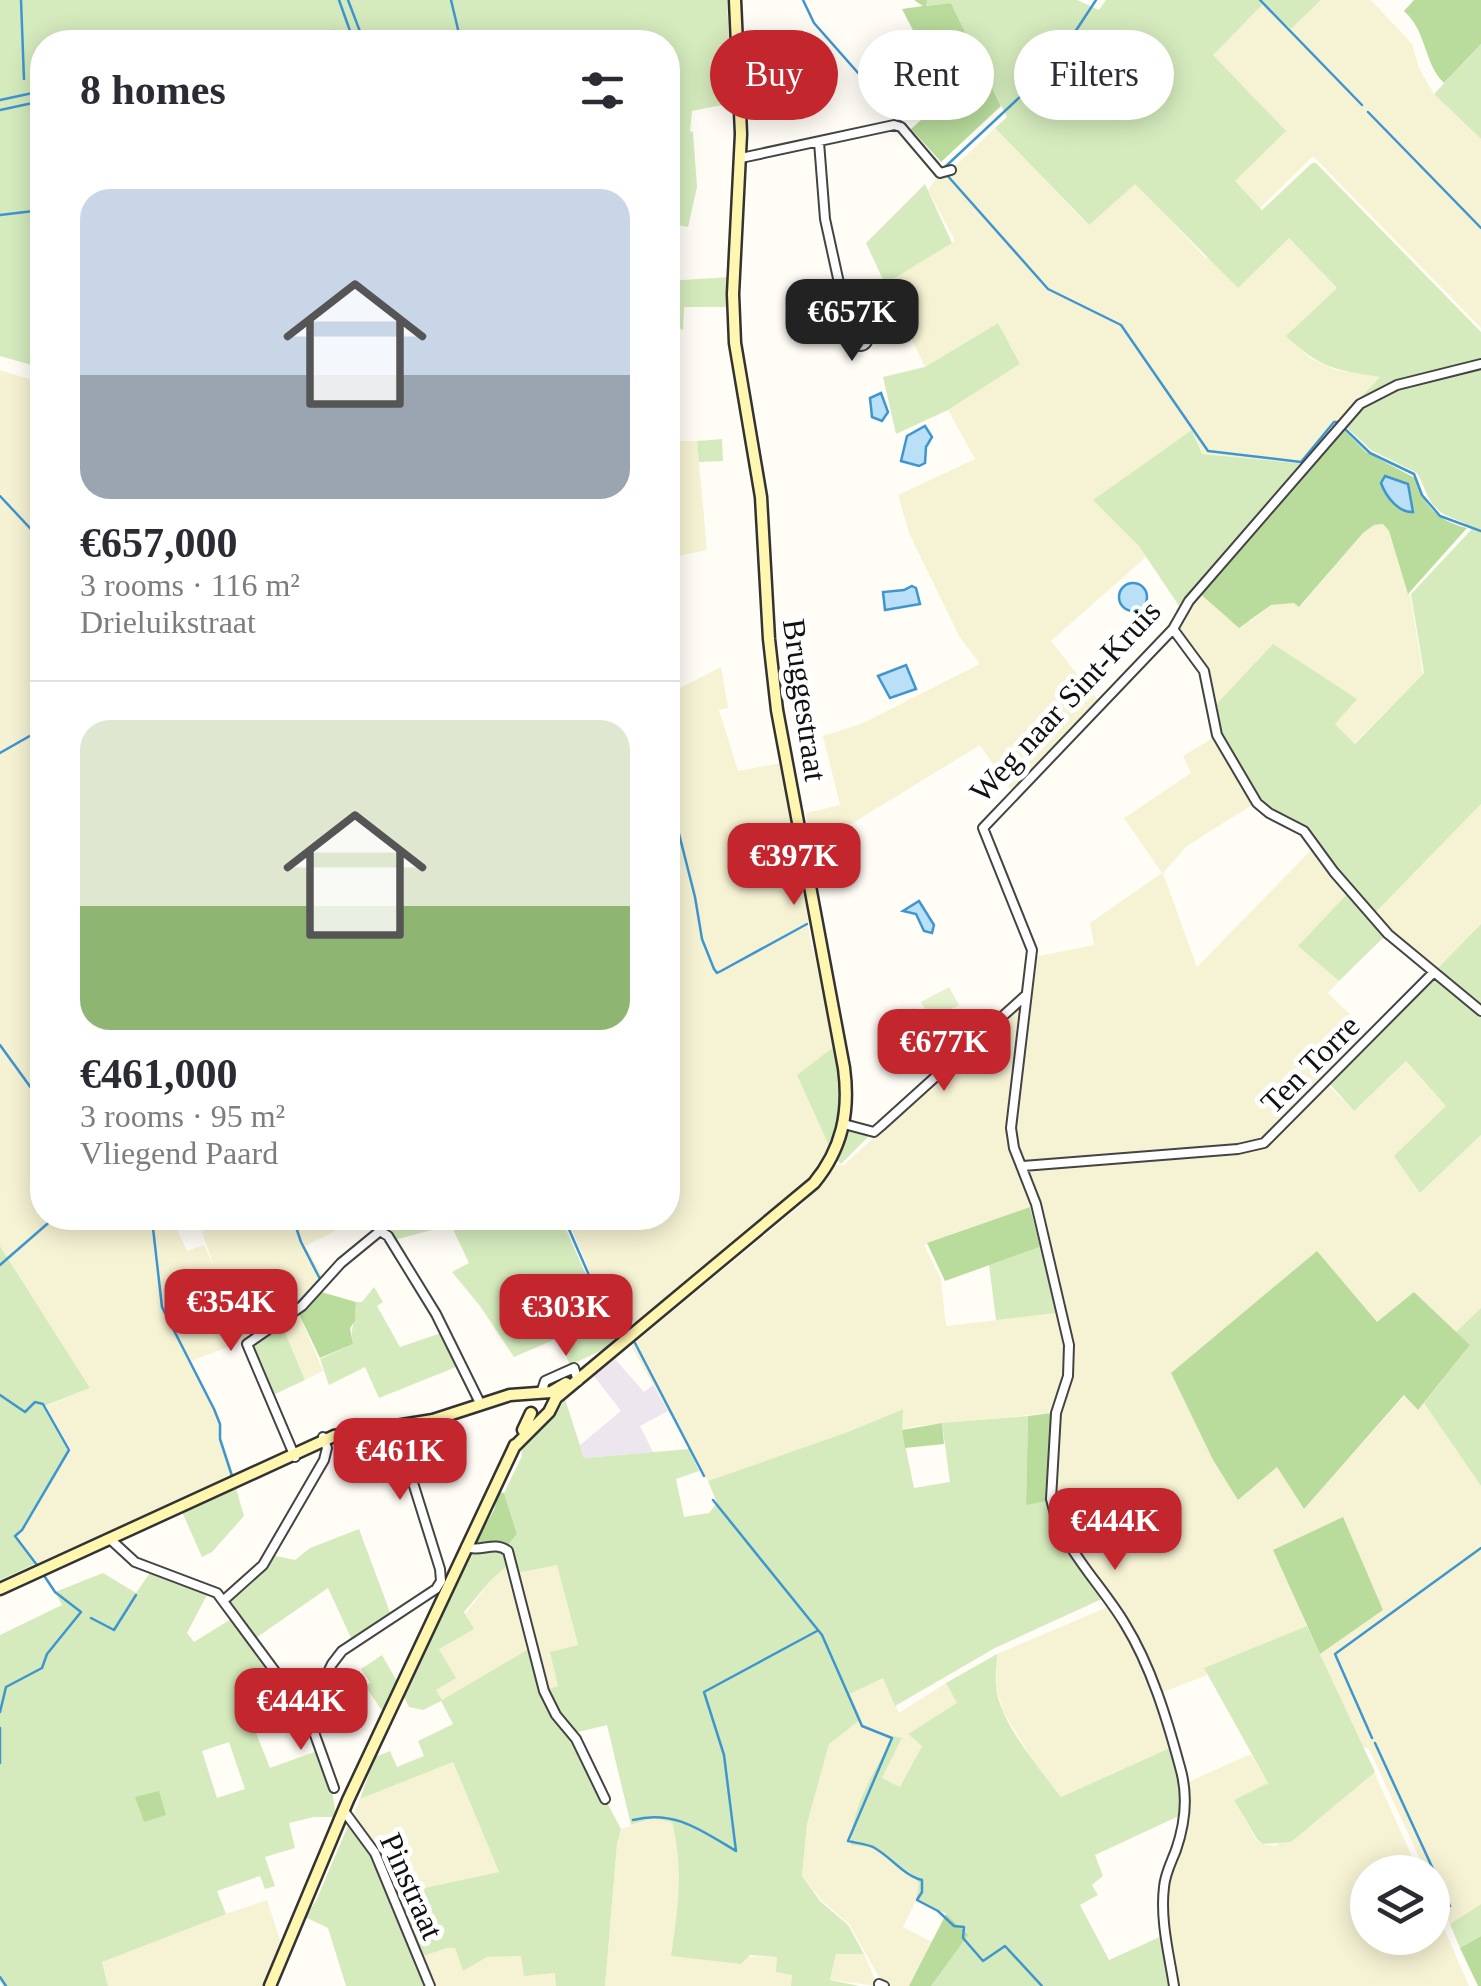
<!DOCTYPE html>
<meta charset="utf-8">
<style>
:root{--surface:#fff;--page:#f2f2f3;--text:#2b2b33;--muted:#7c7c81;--line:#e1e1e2;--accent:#c4262e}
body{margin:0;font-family:"Times New Roman",serif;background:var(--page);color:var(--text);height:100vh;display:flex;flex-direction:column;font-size:38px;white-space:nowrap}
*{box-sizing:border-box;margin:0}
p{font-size:32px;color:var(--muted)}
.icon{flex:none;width:55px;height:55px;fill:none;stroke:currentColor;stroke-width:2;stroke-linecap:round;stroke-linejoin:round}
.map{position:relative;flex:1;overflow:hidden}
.details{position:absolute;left:30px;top:30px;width:650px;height:1200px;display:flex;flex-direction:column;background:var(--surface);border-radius:40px;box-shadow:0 5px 25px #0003}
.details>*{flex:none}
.banner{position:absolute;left:710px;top:30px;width:620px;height:90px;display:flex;gap:20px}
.fabs{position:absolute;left:1350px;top:1855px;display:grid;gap:20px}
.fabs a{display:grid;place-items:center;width:100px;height:100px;border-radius:50%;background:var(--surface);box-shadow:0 5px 25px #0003;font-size:50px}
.price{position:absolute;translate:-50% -85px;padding:0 22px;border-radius:20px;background:var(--accent);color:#fff;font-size:32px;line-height:65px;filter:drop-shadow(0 2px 5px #0008)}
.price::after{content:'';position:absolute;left:50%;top:60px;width:30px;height:22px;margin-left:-15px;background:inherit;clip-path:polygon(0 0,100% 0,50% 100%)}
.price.active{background:#222;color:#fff}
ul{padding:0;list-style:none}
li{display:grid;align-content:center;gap:20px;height:530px;padding:0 50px}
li+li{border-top:2px solid var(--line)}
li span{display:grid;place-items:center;height:310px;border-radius:30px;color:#555}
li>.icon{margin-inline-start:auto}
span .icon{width:180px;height:180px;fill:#fffc;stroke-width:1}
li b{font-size:42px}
h2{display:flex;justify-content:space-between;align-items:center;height:120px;padding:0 50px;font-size:42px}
.chip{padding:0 35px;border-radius:45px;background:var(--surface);box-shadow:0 5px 25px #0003;font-size:35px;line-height:90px}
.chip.active{background:var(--accent);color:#fff}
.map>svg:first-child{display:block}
</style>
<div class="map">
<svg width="1481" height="1986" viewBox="0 0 1481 1986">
<rect width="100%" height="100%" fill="#fffdf5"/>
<path fill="#eee6ef" d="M 615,1359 L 644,1392 L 653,1385 L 668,1411 L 640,1426 L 653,1452 L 584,1458 L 580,1445 L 621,1411 L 594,1376 Z"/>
<path fill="#f6f3d4" d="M 1321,0 L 1371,0 L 1412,44 L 1419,68 L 1434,94 L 1481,139 L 1481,328 L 1313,156 L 1260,208 L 1234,181 L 1212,55 L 1264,3 L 1291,29 Z
M 995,128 L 1088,225 L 1135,183 L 1206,258 L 1288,237 L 1337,288 L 1287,336 L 1310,358 L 1337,370 L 1381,377 L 1346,413 L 1308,464 L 1202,454 L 1193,431 L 1139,546 L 1146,557 L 1051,641 L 1100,703 L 1013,793 L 980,745 L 812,848 L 806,813 L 840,805 L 823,736 L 861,724 L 980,664 L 959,636 L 909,533 L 898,495 L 975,459 L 948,410 L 1020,364 L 998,323 L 925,367 L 885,284 L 955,241 L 928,190 L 940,173 L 951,170 Z
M 0,370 L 42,383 L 42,1218 L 190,1218 L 176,1219 L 174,1223 L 187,1251 L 204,1245 L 214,1266 L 202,1232 L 221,1218 L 361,1218 L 305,1246 L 325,1279 L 309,1297 L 252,1338 L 191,1361 L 222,1428 L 221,1437 L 234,1474 L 38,1563 L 17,1536 L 71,1450 L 46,1406 L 90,1388 L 0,1246 Z
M 668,441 L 697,441 L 707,550 L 668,558 Z
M 1383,524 L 1389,531 L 1411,599 L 1423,674 L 1354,744 L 1334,724 L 1357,698 L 1212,709 L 1209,683 L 1178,632 L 1177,625 L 1198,592 L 1227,618 L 1251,621 L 1271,605 L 1294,603 L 1300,607 L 1363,533 L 1374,525 Z
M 721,667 L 728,708 L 719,710 L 738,771 L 781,763 L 810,921 L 807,923 L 835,1046 L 831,1150 L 821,1167 L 799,1190 L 631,1330 L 601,1297 L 567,1218 L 668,1218 L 668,828 L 677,822 L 674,722 L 678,708 L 671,721 L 675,822 L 668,826 L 668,694 L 677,706 L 680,688 Z
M 1216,736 L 1255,803 L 1187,846 L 1163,873 L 1197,967 L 1315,846 L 1349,892 L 1298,946 L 1339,981 L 1328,993 L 1372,1036 L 1259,1144 L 1023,1163 L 1013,1140 L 1034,957 L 1094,945 L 1090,923 L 1162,873 L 1124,818 L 1191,773 L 1183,756 Z
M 1481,804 L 1481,924 L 1435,971 L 1395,939 L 1373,915 Z
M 1020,1003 L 1024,1010 L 1007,1115 L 1007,1139 L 1030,1207 L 924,1245 L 941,1279 L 946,1326 L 1056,1313 L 1066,1357 L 1064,1375 L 1052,1413 L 915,1426 L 902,1430 L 902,1409 L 845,1433 L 708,1481 L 631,1346 L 805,1202 L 836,1165 L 844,1165 Z
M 1406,1061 L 1447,1107 L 1407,1171 L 1420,1193 L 1481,1135 L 1481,1308 L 1456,1332 L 1414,1292 L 1377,1322 L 1171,1373 L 1213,1460 L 1238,1499 L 1277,1467 L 1304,1509 L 1405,1395 L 1417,1409 L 1424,1403 L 1481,1486 L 1481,1904 L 1450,1924 L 1433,1887 L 1432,1872 L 1426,1872 L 1369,1749 L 1363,1747 L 1320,1654 L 1383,1610 L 1273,1550 L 1307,1626 L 1205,1668 L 1207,1675 L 1158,1694 L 1135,1638 L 1112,1597 L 1074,1547 L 1055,1502 L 1055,1467 L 1059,1414 L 1073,1376 L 1073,1351 L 1036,1200 L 1026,1169 L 1259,1149 L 1271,1142 L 1323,1089 L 1329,1086 L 1354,1111 Z
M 298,1312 L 323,1371 L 305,1380 L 281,1323 Z
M 511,1563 L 514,1573 L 557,1564 L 578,1646 L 559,1687 L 545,1690 L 466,1688 L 441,1701 L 435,1689 L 455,1678 L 439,1649 L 491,1580 Z
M 1110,1606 L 1143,1664 L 1172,1747 L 1061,1797 L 1032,1759 L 1003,1711 L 996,1686 L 997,1654 Z
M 883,1678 L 899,1713 L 946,1683 L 958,1703 L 908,1734 L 922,1746 L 901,1788 L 881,1778 L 902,1739 L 879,1767 L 870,1845 L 913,1875 L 919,1884 L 919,1894 L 903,1927 L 932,1942 L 909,1986 L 884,1986 L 849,1924 L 821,1900 L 802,1876 L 807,1824 L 829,1743 L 850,1694 Z
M 1251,1754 L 1268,1783 L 1234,1800 L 1256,1839 L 1263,1844 L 1275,1846 L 1374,1772 L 1419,1872 L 1368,1872 L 1368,1938 L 1432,1938 L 1433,1903 L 1469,1986 L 1176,1986 L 1166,1912 L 1168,1878 L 1184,1831 L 1189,1806 L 1188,1782 Z
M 453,1762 L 499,1872 L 396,1894 L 377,1853 L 352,1817 L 360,1799 Z
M 653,1818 L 672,1821 L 679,1847 L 681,1893 L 671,1956 L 778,1957 L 793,1975 L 791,1986 L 605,1986 L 617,1844 L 621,1829 Z
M 267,1900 L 281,1943 L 264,1986 L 108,1986 L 102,1962 L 183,1928 Z
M 447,1947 L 455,1948 L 464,1970 L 487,1957 L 522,1956 L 556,1973 L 556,1986 L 433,1986 L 420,1957 Z
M 836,1954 L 864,1954 L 878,1986 L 830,1980 Z"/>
<path fill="#d5ebbd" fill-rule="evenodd" d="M 0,0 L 727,0 L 732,103 L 692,111 L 690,131 L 693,132 L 697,187 L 688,227 L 668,223 L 668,42 L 42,42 L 42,368 L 0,356 Z
M 927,0 L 1077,0 L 1099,10 L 1106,0 L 1321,0 L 1291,29 L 1264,3 L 1213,55 L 1286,131 L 1235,181 L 1262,210 L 1312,163 L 1316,163 L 1481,332 L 1481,804 L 1373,915 L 1317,845 L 1261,806 L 1220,739 L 1212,709 L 1273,644 L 1357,699 L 1335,724 L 1355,744 L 1424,673 L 1411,594 L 1472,529 C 1463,519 1447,519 1437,509 C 1426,499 1425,486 1417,473 L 1371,450 L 1344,425 L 1346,413 L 1380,377 C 1335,370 1320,368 1286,336 L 1337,288 L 1289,238 L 1238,288 L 1135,184 L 1089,225 L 995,128 L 1007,117 L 951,3 L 925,6 Z
M 1481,44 L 1481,139 L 1434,94 Z
M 925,184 L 952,243 L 885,284 L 866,243 Z
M 729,277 L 727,307 L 684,307 L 683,330 L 668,323 L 668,281 Z
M 998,323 L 1020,364 L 948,410 L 896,434 L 883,377 L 925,367 Z
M 1192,430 L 1202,454 L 1308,464 L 1181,609 L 1139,546 L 1093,500 Z
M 722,439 L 723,461 L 699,462 L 697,441 Z
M 1349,892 L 1387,934 L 1339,981 L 1298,946 Z
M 1481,924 L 1481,1009 L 1435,971 Z
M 1438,976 L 1481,1013 L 1481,1135 L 1420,1193 L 1394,1156 L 1446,1106 L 1406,1061 L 1354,1111 L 1329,1083 L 1432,977 Z
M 835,1046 L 842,1101 L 831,1150 L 797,1075 Z
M 850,1129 L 867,1133 L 868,1137 L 841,1164 L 838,1161 Z
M 380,1218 L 561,1218 L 598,1302 L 628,1333 L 609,1347 L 570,1365 L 558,1338 L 514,1357 L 480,1306 L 452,1272 L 469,1263 L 451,1225 L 394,1240 Z
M 0,1246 L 90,1388 L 44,1406 L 68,1451 L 21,1529 L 14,1536 L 35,1564 L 0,1580 Z
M 1040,1247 L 1056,1313 L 996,1320 L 989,1265 Z
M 374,1287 L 383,1302 L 377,1306 L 400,1347 L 444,1332 L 461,1365 L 379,1398 L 365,1367 L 329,1385 L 320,1359 L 353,1344 C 349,1328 357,1319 356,1302 L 362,1302 Z
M 1481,1308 L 1481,1486 L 1424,1403 L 1470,1345 L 1456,1332 Z
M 281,1323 L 305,1380 L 271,1396 L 250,1344 Z
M 565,1399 L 584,1458 L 689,1449 L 699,1471 L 676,1479 L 684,1517 L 709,1513 L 717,1503 L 708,1481 L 845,1433 L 903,1409 L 902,1430 L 914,1488 L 950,1482 L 942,1423 L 1028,1416 L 1026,1504 L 1047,1501 L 1059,1536 L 1104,1598 L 995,1648 L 895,1706 L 883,1678 L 850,1694 L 861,1719 L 829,1744 L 807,1824 L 802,1876 L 820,1901 L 848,1925 L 864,1954 L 836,1954 L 830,1980 L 860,1986 L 791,1986 L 792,1975 L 776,1972 L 777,1957 L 750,1955 L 741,1964 L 671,1956 C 678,1909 684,1868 672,1822 L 653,1818 L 631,1825 L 607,1725 L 574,1733 L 556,1712 L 545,1690 L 558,1686 L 550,1652 L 578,1645 L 557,1565 L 516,1573 L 506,1547 L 517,1534 L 504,1493 L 522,1456 L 521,1449 L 555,1416 Z
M 236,1488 L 244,1516 L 212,1552 L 202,1557 L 182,1512 Z
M 359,1529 L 391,1615 L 352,1640 L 328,1588 L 253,1640 L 227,1600 L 272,1555 L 295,1560 L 310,1548 Z
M 492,1547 L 504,1549 L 511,1563 L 491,1580 L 464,1612 L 474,1629 L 439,1649 L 456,1678 L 436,1690 L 442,1700 L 532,1647 L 540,1683 L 571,1734 L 621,1829 L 617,1844 L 605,1986 L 556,1986 L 555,1973 L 524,1976 L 521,1956 L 487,1957 L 463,1971 L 455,1948 L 447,1948 L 420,1957 L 396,1894 L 499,1872 L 453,1762 L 360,1799 L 375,1757 L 390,1751 L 397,1767 L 424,1756 L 418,1741 L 453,1724 L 441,1701 L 423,1710 L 409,1707 L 404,1697 L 471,1552 Z
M 152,1570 L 209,1591 L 187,1633 L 194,1642 L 231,1619 L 302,1712 L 254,1728 L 270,1768 L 317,1751 L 333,1796 L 336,1817 L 314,1817 L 289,1823 L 295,1848 L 265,1857 L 275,1886 L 265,1889 L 260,1876 L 217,1891 L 226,1914 L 102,1962 L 108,1986 L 3,1986 L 0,1981 L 0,1635 L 62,1605 L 55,1592 L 103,1573 L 136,1593 ZM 229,1742 L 245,1789 L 217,1798 L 202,1751 Z
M 1307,1626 L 1375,1772 L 1291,1842 L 1263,1844 L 1257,1839 L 1234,1800 L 1268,1783 L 1204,1668 Z
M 997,1654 C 997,1664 995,1676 996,1686 C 999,1722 1040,1769 1061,1797 L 1172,1747 L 1182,1785 L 1181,1815 L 1095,1855 L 1103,1876 L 1092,1885 L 1098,1895 L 1080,1905 L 1109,1960 L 1164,1935 L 1172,1986 L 931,1986 L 967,1935 L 946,1914 L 916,1899 L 919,1884 L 913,1875 L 876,1848 L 851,1845 C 850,1808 877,1768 893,1736 L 902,1738 L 882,1778 L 900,1787 L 922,1746 L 908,1734 L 957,1703 L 946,1683 Z
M 382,1655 L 399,1685 L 385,1715 L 366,1687 L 370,1682 L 361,1669 Z
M 350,1821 L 372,1855 L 427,1986 L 346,1986 L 328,1928 L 305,1917 L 316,1901 Z
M 1481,1904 L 1481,1936 L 1460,1948 L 1450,1924 Z"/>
<path fill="#b9dc9c" d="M 914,0 L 927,0 L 926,6 L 951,3 L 1001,106 L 941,162 L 911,129 L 947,96 L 902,9 L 923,6 Z
M 1414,0 L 1481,0 L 1481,44 L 1444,83 C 1423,62 1428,33 1404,11 Z
M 1343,429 L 1366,452 L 1415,478 C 1425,506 1437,521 1467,528 L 1408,594 L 1389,531 L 1383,524 L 1374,525 L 1363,533 L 1299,607 L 1294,603 L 1271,605 L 1239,628 L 1198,592 Z
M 1030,1207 L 1040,1247 L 945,1281 L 927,1243 Z
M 1317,1251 L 1377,1322 L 1414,1292 L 1470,1345 L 1418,1410 L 1404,1395 L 1304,1509 L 1277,1467 L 1238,1500 L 1213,1460 L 1171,1373 Z
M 318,1291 L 356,1302 L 355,1321 L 350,1328 L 353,1344 L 320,1358 L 298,1312 Z
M 1052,1413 L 1047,1501 L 1026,1505 L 1028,1416 Z
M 942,1423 L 944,1444 L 905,1448 L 902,1430 Z
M 499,1492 L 504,1493 L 517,1534 L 506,1547 L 473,1547 L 494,1510 Z
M 1343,1517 L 1383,1610 L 1320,1654 L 1273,1550 Z
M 159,1791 L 166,1815 L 144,1822 L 135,1797 Z
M 946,1914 L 968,1935 L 931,1986 L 909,1986 Z
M 1481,1936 L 1481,1986 L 1478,1986 L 1460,1948 Z"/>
<path fill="#e6f2cf" d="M 949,987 L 959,1005 L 931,1020 L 921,1002 Z
M 914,1008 L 940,1056 L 905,1074 L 880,1026 Z"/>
<path fill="#b9e0f7" stroke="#3f96cf" stroke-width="2.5" d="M 881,393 L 888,412 L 882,421 L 872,417 L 870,398 Z
M 925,426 L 932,437 L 926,447 L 925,463 L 919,466 L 901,461 L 907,436 Z
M 1385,476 L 1408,484 L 1413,512 C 1399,513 1386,497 1381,483 Z
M1119 597a14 14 0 1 1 28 0a14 14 0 1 1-28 0Z
M 912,586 L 916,588 L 920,604 L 885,610 L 883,592 L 904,590 Z
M 906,665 L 916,689 L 890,698 L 878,676 Z
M 919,901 L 934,925 L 932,933 L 924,931 L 916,914 L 903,911 Z"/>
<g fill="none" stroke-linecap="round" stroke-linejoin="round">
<path stroke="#3f96cf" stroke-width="2.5" d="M 21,0 L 24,79
M 339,0 L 354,42
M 348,0 L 364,42
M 451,0 L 461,42
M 803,0 L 814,23 L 904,125
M 1260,0 L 1362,105
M 279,42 L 334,31
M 330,42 L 341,40
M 0,100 L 42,91
M 0,110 L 42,101
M 1368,112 L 1481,228
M 909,131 L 938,163
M 945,167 L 1052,67 L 1096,0
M 946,174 L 1048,289 L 1121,325 L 1208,451 L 1301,462 L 1334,422 L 1338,422
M 0,215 L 42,210
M 1345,429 L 1370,453 L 1414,474 L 1422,495 L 1440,516 L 1481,531
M 0,496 L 42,541
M 668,691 L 678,702 L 672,722 L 676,822 L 695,897 L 702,939 L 714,969 L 717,973 L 721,971 L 807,924
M 0,753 L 42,729
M 0,1045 L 42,1103
M 119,1218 L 153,1228 L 162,1307 L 214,1409 L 220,1424 L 220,1439 L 232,1476
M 564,1218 L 599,1298 L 629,1330
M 0,1265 L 54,1218
M 251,1334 L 294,1307 L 320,1279 L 301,1242 L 293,1218
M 635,1343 L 704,1476
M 0,1395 L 25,1412 L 35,1402 L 43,1404 L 69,1450 L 22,1530 L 15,1536 L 37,1565
M 713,1500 L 822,1635 L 862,1726 L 892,1738 L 848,1841 C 856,1843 866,1844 873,1847 C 890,1856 904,1876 922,1880 L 922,1892 L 917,1900 L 938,1911 L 954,1926 L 964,1927 L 963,1938 L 983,1961 L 1005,1946 L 1042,1986
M 91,1618 L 114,1630 L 136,1595
M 233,1621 L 268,1668
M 0,1712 L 6,1687 L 42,1668 L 47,1654 L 81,1612 L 55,1592 L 43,1574
M 0,1728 L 0,1763
M 1372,1738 L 1335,1654 L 1481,1548
M 1375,1743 L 1450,1906
M 633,1820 C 674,1809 702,1831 736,1851 L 724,1755 L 704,1692 L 817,1631
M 0,1977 L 6,1986"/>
<defs>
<path id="street" d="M 819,142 L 825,219 L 848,324 L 854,332
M 741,158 L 894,125 L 901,127 L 940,173 L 951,170
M852 338a8 8 0 1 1 16 0a8 8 0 1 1-16 0Z
M 1173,629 L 1204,671 L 1217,735 L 1257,803 L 1269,813 L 1304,831 L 1334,872 L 1388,934 L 1481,1011
M 844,1124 L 874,1132 L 881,1126 L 1025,996
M 1023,1166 L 1238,1149 L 1264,1143 L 1433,973
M 542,1390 L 545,1381 L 574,1368 L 578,1381
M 295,1457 L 247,1344 L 302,1306 L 341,1263 L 380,1231 L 388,1236 L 436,1314 L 481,1405
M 110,1539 L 135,1562 L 217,1593 L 297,1701 L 310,1709
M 466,1547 C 481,1553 494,1540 508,1551 L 544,1691 L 556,1715 L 576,1739 L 605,1799
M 224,1600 L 263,1565 L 324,1460 L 327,1448 L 323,1437
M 334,1788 L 315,1735 L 310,1709 L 332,1664 L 342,1651 L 436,1589 L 441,1581 L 440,1569 L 404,1454 L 401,1426
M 344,1811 L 375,1853 L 430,1986
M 879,1984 L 884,1986
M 1174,1986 C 1169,1954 1160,1920 1164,1887 C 1165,1874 1171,1863 1176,1850 C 1185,1824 1188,1794 1180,1767 C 1167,1719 1151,1666 1125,1624 C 1100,1582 1061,1548 1051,1499 L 1056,1413 L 1068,1376 L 1069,1345 L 1036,1204 L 1014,1148 L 1011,1128 L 1032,950 L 983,828 L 1173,629 L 1189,601 L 1360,404 L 1397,385 L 1481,364"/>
<path id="secondary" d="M 523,1430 L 531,1413
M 514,1447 L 549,1412 L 556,1398 L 814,1183 C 842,1149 850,1112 844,1068 L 777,710 L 769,639 L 761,497 L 735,343 L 733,294 L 741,134 L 735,0
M 0,1589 L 334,1436 L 433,1420 L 510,1395 L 551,1392 L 566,1383
M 270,1986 L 348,1800 L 515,1445"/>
</defs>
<use href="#street" stroke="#444" stroke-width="12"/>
<use href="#secondary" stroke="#333" stroke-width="15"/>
<use href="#street" stroke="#fff" stroke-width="8"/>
<use href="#secondary" stroke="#fff6b0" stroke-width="10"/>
</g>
<g text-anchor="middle" stroke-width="10" stroke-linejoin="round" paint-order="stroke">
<g font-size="32" fill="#111" stroke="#fff">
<text transform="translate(805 700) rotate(82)" y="11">Bruggestraat</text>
<text transform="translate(1065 701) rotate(-47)" y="11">Weg naar Sint-Kruis</text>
<text transform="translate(1310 1064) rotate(-45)" y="11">Ten Torre</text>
<text transform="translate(412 1886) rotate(66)" y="11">Pinstraat</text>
</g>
</g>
</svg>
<div class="fabs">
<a><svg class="icon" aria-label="layers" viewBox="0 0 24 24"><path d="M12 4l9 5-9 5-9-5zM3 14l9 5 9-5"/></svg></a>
</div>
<b class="price active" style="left:852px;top:364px">€657K</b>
<b class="price" style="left:794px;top:908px">€397K</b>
<b class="price" style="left:944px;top:1094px">€677K</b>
<b class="price" style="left:231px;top:1354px">€354K</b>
<b class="price" style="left:566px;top:1359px">€303K</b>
<b class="price" style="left:400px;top:1503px">€461K</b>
<b class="price" style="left:1115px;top:1573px">€444K</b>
<b class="price" style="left:301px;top:1753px">€444K</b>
<div class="banner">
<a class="chip active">Buy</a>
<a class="chip">Rent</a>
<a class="chip">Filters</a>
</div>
<section class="details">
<h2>8 homes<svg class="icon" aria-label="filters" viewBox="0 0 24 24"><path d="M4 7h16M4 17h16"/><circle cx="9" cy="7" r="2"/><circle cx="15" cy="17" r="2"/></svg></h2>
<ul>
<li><span style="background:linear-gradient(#c9d6e8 60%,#9aa5b1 0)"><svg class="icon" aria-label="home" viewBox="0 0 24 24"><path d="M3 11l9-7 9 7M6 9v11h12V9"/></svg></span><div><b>€657,000</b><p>3 rooms · 116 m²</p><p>Drieluikstraat</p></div></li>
<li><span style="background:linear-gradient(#dfe7d0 60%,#8fb573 0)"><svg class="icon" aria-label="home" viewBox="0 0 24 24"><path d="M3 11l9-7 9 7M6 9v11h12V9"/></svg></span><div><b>€461,000</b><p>3 rooms · 95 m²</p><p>Vliegend Paard</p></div></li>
</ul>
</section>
</div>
